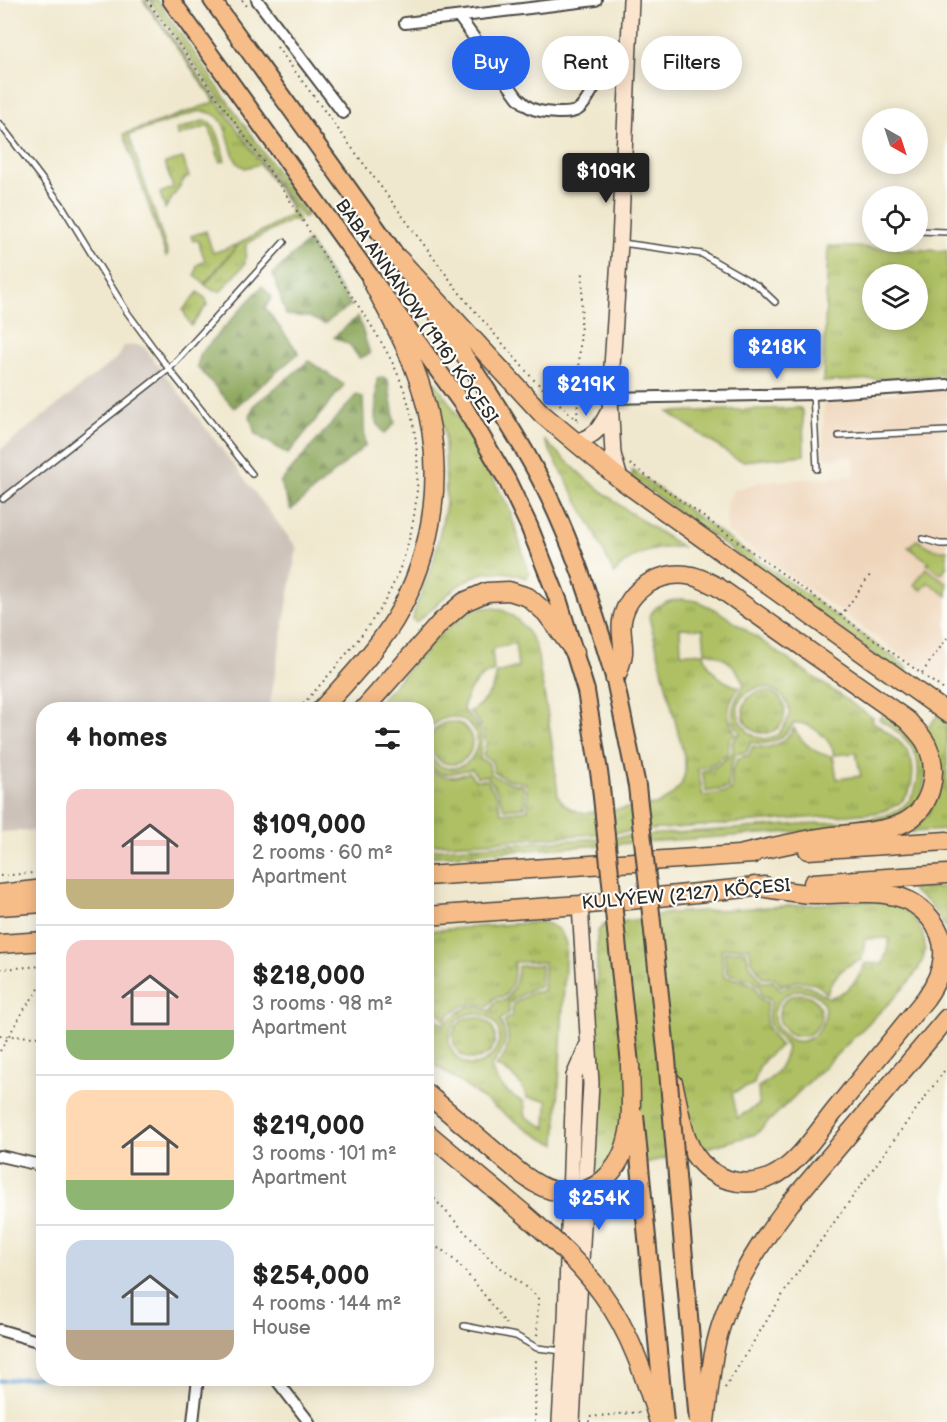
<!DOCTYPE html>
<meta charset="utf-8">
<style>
:root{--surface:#fff;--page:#f6f6f6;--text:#222;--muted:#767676;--line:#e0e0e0;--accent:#2563eb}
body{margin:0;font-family:"Balsamiq Sans",sans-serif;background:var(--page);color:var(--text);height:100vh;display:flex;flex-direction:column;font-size:22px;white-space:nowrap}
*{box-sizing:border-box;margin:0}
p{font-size:20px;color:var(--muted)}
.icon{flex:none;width:33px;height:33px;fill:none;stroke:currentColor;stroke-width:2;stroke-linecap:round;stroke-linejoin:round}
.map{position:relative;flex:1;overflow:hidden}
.drawer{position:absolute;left:36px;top:702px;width:398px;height:684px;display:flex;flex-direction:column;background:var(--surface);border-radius:24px;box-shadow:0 3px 15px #0003}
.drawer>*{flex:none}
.guide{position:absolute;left:452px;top:36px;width:405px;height:54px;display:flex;gap:12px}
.needle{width:39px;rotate:141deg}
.tools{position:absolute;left:862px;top:108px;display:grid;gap:12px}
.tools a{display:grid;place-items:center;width:66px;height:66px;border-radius:50%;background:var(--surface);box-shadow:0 3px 15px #0003;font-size:30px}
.price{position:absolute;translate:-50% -51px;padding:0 14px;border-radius:6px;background:var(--accent);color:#fff;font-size:20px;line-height:39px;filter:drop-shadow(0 2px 3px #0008)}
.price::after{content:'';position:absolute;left:50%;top:36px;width:18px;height:14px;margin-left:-9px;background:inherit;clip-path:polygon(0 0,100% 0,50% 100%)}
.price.on{background:#222;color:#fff}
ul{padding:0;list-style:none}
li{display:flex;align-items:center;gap:18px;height:150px;padding:0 30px}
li+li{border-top:2px solid var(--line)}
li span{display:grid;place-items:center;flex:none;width:168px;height:120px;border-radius:18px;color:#555}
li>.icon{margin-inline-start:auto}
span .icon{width:72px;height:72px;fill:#fffc;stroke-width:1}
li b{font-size:26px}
h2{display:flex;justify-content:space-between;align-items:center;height:72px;padding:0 30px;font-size:26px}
.chip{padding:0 21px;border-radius:27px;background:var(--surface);box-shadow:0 3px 15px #0003;font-size:21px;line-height:54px}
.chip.on{background:var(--accent);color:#fff}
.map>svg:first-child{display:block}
</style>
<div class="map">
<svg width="947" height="1422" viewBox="0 0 947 1422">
<defs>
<pattern id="grass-tufts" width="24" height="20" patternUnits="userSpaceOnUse" patternTransform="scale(1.5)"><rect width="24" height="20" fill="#aec064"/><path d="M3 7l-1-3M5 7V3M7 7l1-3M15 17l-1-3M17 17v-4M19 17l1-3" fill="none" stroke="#8e9c53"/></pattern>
<pattern id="forest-firs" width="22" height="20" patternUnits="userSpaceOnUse" patternTransform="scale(1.5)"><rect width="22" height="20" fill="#8aa65a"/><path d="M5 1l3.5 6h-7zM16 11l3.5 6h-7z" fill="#71874b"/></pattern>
</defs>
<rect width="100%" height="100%" fill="#fdfcf7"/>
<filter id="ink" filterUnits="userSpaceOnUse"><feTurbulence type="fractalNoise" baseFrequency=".0167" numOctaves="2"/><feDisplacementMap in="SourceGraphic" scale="12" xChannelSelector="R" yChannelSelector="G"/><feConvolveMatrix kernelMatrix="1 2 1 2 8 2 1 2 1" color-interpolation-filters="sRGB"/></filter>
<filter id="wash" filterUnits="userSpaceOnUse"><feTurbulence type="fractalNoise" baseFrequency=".008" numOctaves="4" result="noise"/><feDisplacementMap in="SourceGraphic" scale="24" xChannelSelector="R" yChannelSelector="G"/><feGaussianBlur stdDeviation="1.35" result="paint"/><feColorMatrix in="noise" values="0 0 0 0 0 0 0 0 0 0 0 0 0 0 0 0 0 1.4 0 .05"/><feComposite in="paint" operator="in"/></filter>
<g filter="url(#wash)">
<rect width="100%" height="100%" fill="#f0e8ce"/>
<path fill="#efd6bb" d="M 947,390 L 947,688 L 727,531 L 726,503 L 734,490 L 760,482 L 855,476 L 854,457 L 828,458 L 823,453 L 824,404 L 833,398 Z"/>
<path fill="#cdc2b9" d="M 136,345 L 144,347 L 297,548 L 269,709 L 44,710 L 43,830 L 0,832 L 0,450 L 118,357 L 123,346 Z"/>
<path fill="url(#grass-tufts)" stroke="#6c7648" stroke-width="1.5" fill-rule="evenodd" d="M 143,0 L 145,0 L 292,206 L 299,221 L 297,222 L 294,219 L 249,242 L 246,245 L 245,264 L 221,291 L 214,291 L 205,285 L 240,243 L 291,215 L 289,204 L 260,164 L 245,168 L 238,164 C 224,143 232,108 196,112 L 129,135 L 168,254 L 166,256 L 124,134 L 215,102 Z
M 150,0 L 157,0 L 307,215 L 303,218 Z
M 203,121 C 219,121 221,148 225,161 L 220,162 L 209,126 L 178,136 L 176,130 Z
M 183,158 L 189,177 L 185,178 L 165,209 L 160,193 L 173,188 L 165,163 Z
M 206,231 L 213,253 L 238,244 L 204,284 L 195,275 L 197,265 L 205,261 L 198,240 L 193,241 L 191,236 Z
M 828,246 L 947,251 L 947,375 L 823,382 ZM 873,274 L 918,274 L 918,320 L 873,320 Z
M 198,292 L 206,299 L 207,305 L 191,326 L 183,310 Z
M 430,378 L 436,383 L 462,422 L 510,510 L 529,574 L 526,578 C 473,557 453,593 416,622 L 413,620 L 414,612 L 433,563 L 446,505 L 445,435 L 438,408 L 431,392 L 428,380 Z
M 800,408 L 803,412 L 804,455 L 743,461 L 735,458 L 668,412 Z
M 544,440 L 586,479 L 629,512 L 682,547 C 658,546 628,554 614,574 L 592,527 Z
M 631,469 L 908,668 L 904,675 L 634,479 Z
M 917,540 L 935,550 L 947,550 L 947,566 L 941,574 L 927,564 L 929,562 L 908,547 Z
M 926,568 L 947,583 L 947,596 L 928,582 L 922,590 L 914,585 Z
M 682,599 L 697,601 L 718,611 L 873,718 L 872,721 C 884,730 899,739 907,751 C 916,765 914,789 903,800 C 895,808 885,811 874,813 L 488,842 L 426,845 L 426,767 C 440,778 453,780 469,772 L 475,780 L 487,780 L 498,798 L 501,813 L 528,810 L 526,783 L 506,779 L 494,772 L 492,761 L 483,756 C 490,739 482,723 469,712 C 482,705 497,688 496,673 L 518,667 L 515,643 L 492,649 L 494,671 C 477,676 465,693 463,710 C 466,715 470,717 474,721 C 486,733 480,746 480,759 L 489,763 L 490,773 C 501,781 510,784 523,785 L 525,807 L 504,809 C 501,796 496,787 487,776 L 477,777 L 472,769 C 454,771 443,782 426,762 L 426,747 C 429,761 443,772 458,767 C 466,765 472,759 475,752 C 488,718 435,701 426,739 L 426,710 L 371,710 C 388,692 404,674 420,656 C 434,641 446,626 464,615 C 495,597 519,614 534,643 C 539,653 539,667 541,678 C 549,717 554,756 558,796 C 565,806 572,811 584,813 L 656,805 L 671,796 L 681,785 L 685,773 L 685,760 L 649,617 C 656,603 667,601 682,599 ZM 680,628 L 703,629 L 705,652 C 724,653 739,669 744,686 C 733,702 727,715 740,733 L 732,742 L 733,752 L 715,767 L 702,771 L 706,792 L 728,788 C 728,775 730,766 736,754 L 747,752 L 751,742 C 771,747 783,739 794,723 C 811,722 831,738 834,755 L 856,753 L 861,776 L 837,779 L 833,756 C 817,756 801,742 794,728 C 785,743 770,751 753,746 L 749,755 L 738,758 L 732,771 L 731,791 L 703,796 L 698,769 L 713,764 L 729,752 L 729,740 L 736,734 C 726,718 726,701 740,687 C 724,684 707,670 704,653 L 681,653 ZM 760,687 C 780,687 797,706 785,725 C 761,767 708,700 760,687 Z
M743 712a21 21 0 1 1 42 0a21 21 0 1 1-42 0Z
M 883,714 C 896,723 914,734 921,748 C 931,768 924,804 904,815 C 893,821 876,823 864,827 L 426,857 L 426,850 L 863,820 C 890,817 914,808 918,778 C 919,769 918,759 914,751 C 907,737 892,728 879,719 Z
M 938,715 L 947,721 L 947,830 L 912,832 C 915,825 922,821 927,815 C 947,784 943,760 926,730 Z
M430 743a21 21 0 1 1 42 0a21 21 0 1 1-42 0Z
M 947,887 L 947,929 L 929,903 L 912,891 L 912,889 Z
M 866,901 C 876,902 890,902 899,906 C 907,909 914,918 919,926 C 936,956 913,978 893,999 L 756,1134 L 703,1149 L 595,1175 L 597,938 L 598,931 L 604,925 L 671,913 ZM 890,938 L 883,964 L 865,963 C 859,981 846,994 828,998 C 813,986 800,978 781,990 L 773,981 L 762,982 L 749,963 L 746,950 L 724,952 L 727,974 C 740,975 749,978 760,985 L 761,996 L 772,1001 C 762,1028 775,1029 787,1048 C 783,1065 774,1079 758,1087 L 759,1105 L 737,1118 L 732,1093 L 754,1084 C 756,1068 767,1054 781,1046 C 769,1033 761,1021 768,1003 L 759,998 L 756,987 L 744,980 L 724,977 L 721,949 L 749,947 L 752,961 L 763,978 L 775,978 L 781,986 C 797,978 815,979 827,994 C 831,978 846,963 862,960 L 865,939 ZM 799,990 C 853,994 811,1068 780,1031 C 766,1014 779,993 799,990 Z
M 538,922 C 553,924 562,929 566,944 L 556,1144 L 545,1140 L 510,1118 L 426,1058 L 426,1015 L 443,1024 C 462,1013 462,1000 490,1011 L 496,1001 L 506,1000 C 514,988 518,980 518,966 L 541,965 L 540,987 L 529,990 L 509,1003 L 509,1013 L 502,1018 L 500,1021 C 510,1039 504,1052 491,1066 C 496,1084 508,1095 524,1102 L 526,1117 L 546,1128 L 547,1100 L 527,1098 C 522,1083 510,1072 496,1066 C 510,1053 511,1037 504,1021 L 512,1015 L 513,1004 L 531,993 L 543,991 L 544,962 L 514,962 C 515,976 513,985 505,996 L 494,998 L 488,1007 C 472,1000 456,1006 445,1020 L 437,1009 L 426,1000 L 426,931 ZM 474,1013 C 528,1020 483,1092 454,1054 C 441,1036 455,1015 474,1013 Z
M779 1015a21 21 0 1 1 42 0a21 21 0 1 1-42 0Z
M453 1038a21 21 0 1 1 42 0a21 21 0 1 1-42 0Z"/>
<path fill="url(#forest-firs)" stroke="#5a6842" stroke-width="1.5" d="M 308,241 L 351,305 L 324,324 L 309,317 L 286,315 L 273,274 Z
M 262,286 L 272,297 L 265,308 L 299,353 L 234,408 L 197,366 L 201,353 Z
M 358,316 L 370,354 L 359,358 L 350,345 L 334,337 Z
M 309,361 L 344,385 L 288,454 L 255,434 L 250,416 L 254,405 Z
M 383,377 L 388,380 L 395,423 L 384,434 L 375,419 L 377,379 Z
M 356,395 L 363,397 L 365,446 L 291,510 L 280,483 Z"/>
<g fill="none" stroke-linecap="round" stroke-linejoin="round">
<path stroke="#64a3d7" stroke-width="4" d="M 0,1381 L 44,1376"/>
</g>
</g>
<g filter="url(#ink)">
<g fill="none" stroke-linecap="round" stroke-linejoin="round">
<defs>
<path id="lane" d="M 0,124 L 61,204 L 127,312 L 169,369 L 252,474
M 918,231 L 947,232
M 622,243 L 702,254 L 758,286 L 775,302
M 813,394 L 817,469
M 839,436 L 947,431
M 3,499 L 169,369 L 284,242
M 923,539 L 940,544 L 947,544
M 464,1326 L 516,1336 L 537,1348 L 563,1351"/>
<path id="street" d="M 257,0 L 343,113
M 459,17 L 518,98 C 522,101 525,105 529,107 C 539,113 570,116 579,109 C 589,102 592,85 604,75 L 628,73
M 405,23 L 596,0
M 610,398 L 813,394 L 947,385
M 0,1156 L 44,1166
M 0,1330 L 44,1343
M 275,1378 L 309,1422
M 193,1422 L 198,1378"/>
<path id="secondary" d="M 575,442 C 598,435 599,429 610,409
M 620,479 L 613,454 L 610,398 L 620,243 L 631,0
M 560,1422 L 566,1320 L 574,1076 L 587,1046
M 572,1422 L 591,1084 L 580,905"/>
<path id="primary" d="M 171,0 L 463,405 L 507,480 L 529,526 L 559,602 L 586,691
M 212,0 C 289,107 368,213 442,322 C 473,369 505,415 532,464 C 570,532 593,607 615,680"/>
<path id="highway" d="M 399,259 L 542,414 L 620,479 L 947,713
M 615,680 C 618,672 622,662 623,653 C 624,643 620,632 622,621 C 627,589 662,569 692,576 C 701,578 710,583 718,587 L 907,720 C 914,728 923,736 927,745 C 940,773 931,811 901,824 C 883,832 853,833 833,836 C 802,840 773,847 743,854
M 321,710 C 347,681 374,653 394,621 C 435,553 446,467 422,391 C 411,352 389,315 371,279
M 363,710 L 441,622 L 464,602 L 487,592 L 509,591 L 528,597 L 546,613 L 575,652
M 808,850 L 947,841
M 426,876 L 753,854
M 813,883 L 947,874
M 0,894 L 44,889
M 0,906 L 44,903
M 426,916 L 580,905 L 765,886
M 0,944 L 44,941
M 673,1083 C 679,1106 682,1134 694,1154 C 711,1179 742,1190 771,1177 C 798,1165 818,1131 837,1108 C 867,1071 897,1034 926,998 C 935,985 942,971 943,956 C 945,928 922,902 895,896 C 869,890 840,895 813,894 C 793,893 773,889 754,886
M 426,1093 L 519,1172
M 426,1132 L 523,1213
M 788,1206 L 947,1018"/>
</defs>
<use href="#lane" stroke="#494743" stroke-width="8"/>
<use href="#street" stroke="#494743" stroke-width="14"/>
<use href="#secondary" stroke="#494743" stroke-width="18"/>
<use href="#primary" stroke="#494743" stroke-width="20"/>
<use href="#highway" stroke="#494743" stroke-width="21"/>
<path stroke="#494743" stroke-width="2" stroke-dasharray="1.5 4.5" stroke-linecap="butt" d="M 147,0 C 194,67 243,132 289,199 C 302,218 313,238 325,257 C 348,292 375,327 393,364 C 430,437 424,533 383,604 C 359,642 328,676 298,710
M 242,0 L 247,6
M 277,47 L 462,296 L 533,379 L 581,424
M 577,419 L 583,272
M 630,464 L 947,692
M 841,616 L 870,575
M 922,673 L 947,638
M 0,876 L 44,872
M 0,969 L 44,966
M 0,1036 L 44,1037
M 0,1051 L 25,1008 L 44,982
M 426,1190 L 491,1260 L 538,1297 L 537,1338
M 426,1245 C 430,1246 436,1247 440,1249 C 460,1260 491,1304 506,1324
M 725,1388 L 790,1283 L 947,1067
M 535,1422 L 536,1356
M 589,1422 L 589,1417 L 640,1412"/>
<use href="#lane" stroke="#fff" stroke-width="5"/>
<use href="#street" stroke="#fff" stroke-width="10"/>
<use href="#secondary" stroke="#fce5cf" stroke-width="15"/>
<use href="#primary" stroke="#f7bd88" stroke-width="16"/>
<use href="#highway" stroke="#f7bd88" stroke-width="18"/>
<defs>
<path id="primary-bridge" d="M 615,680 L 637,786 L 667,1059 L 698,1422
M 586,691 L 600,778 L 631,1074
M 635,1115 L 665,1422"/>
<path id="highway-bridge" d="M 519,1172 C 529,1179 539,1187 551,1190 C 594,1202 622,1170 629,1132 C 633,1110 630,1085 630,1063
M 523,1213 C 552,1238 581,1264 603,1295 C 631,1333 645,1378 659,1422
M 705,1422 C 708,1399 710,1376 714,1353 C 724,1299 755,1250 788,1206"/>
</defs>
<use href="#primary-bridge" stroke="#494743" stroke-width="20" stroke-linecap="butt"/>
<use href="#highway-bridge" stroke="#494743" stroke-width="21" stroke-linecap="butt"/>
<use href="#primary-bridge" stroke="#f7bd88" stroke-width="16"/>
<use href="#highway-bridge" stroke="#f7bd88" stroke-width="18"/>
</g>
</g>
<g text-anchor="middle" stroke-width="4.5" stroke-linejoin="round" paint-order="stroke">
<g font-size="18" fill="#2b2b2b" stroke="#fdfcf7">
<text transform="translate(417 311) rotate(55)" y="6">BABA ANNANOW (1916) KÖÇESI</text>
<text transform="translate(686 894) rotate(-5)" y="6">KULYÝEW (2127) KÖÇESI</text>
</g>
</g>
</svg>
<div class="tools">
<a><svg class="needle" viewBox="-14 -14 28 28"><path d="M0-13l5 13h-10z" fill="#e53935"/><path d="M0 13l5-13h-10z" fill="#767676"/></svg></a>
<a><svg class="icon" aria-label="locate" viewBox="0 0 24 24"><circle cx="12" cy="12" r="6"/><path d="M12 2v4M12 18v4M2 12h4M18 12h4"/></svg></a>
<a><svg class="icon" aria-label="layers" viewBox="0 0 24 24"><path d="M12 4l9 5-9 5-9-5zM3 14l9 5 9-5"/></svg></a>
</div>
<b class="price on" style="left:606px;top:204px">$109K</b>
<b class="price" style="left:777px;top:380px">$218K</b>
<b class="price" style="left:586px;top:417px">$219K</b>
<b class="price" style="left:599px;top:1231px">$254K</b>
<div class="guide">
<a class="chip on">Buy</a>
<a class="chip">Rent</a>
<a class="chip">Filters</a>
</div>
<section class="drawer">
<h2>4 homes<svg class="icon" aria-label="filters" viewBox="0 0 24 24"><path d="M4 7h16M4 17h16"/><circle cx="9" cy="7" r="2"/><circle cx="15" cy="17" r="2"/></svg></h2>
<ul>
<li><span style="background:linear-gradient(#f6c9c9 75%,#c2b280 0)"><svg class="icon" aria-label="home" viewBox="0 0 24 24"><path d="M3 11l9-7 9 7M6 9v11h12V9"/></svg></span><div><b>$109,000</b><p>2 rooms · 60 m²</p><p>Apartment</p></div></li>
<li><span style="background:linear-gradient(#f6c9c9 75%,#8fb573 0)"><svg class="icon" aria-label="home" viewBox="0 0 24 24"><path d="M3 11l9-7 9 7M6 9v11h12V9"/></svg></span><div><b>$218,000</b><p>3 rooms · 98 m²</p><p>Apartment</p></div></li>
<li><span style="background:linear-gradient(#ffd9b3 75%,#8fb573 0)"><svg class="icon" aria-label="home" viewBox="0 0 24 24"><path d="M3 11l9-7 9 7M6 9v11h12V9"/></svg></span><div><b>$219,000</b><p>3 rooms · 101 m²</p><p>Apartment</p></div></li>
<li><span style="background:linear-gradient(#c9d6e8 75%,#b9a48a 0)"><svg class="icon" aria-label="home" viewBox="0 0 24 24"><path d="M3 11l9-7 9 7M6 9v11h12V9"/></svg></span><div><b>$254,000</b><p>4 rooms · 144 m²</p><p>House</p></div></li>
</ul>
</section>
</div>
